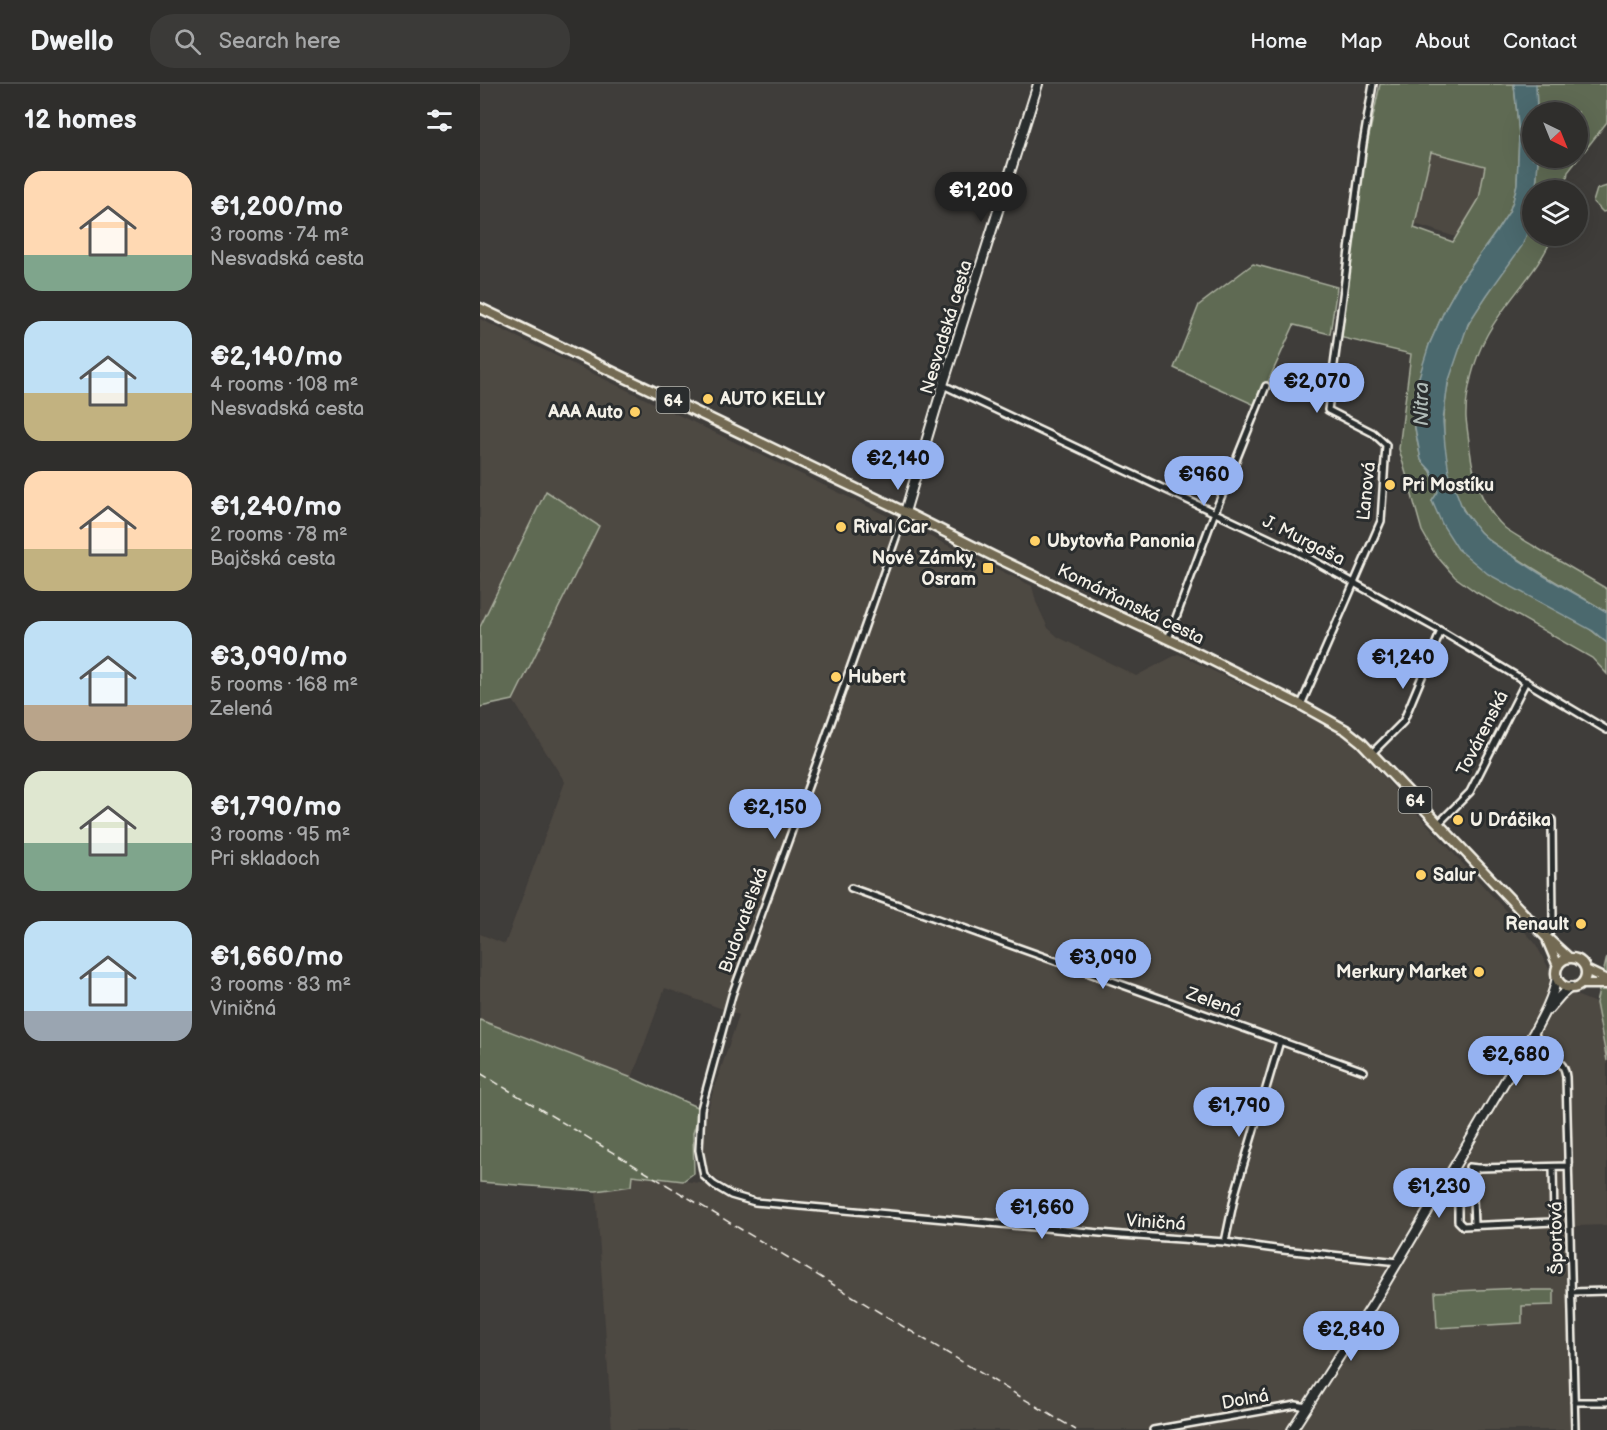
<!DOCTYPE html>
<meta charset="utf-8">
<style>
:root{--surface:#2f2e2c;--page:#3b3a38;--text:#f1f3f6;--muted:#a7a8a9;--line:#4a4a48;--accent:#95b2f1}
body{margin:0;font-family:"Balsamiq Sans",sans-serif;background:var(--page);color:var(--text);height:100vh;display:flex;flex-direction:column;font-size:22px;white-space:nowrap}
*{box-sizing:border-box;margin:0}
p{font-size:20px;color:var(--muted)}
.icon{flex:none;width:33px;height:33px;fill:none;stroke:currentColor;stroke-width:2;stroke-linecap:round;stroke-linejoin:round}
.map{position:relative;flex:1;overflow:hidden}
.side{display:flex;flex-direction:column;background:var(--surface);width:480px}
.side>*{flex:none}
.needle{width:39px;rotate:137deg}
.controls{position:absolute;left:1042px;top:18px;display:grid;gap:12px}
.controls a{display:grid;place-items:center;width:66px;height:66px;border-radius:50%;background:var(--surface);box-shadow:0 6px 24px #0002,0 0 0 2px var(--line);font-size:30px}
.price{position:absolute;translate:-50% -51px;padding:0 14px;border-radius:21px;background:var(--accent);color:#111;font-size:20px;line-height:39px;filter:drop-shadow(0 2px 3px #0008)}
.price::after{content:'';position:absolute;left:50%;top:36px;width:18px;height:14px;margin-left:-9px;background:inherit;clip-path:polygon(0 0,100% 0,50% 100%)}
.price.on{background:#222;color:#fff}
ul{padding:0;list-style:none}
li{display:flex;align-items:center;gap:18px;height:150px;padding:0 24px}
li span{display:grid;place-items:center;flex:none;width:168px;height:120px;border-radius:18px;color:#555}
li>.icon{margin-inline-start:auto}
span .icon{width:72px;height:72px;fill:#fffc;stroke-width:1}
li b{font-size:26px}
h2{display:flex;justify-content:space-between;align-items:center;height:72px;padding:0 24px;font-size:26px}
header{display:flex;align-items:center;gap:36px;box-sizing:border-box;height:84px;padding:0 30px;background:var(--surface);border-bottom:2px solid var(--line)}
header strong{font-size:28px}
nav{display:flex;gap:33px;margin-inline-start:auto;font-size:21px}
.search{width:420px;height:54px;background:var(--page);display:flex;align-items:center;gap:15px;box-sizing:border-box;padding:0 21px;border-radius:24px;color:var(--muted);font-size:22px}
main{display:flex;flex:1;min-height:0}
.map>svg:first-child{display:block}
</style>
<header>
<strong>Dwello</strong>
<div class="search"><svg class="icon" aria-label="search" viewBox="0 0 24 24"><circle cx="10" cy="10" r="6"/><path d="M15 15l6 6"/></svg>Search here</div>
<nav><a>Home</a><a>Map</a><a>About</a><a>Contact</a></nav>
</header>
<main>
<section class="side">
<h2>12 homes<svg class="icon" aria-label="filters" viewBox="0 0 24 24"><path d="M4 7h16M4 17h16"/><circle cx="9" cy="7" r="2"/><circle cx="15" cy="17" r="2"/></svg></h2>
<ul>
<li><span style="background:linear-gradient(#ffd9b3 70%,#7fa58c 0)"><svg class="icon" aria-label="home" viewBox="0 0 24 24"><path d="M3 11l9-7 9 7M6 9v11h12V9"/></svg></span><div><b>€1,200/mo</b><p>3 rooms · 74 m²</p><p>Nesvadská cesta</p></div></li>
<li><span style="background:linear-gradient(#bfe0f5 60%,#c2b280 0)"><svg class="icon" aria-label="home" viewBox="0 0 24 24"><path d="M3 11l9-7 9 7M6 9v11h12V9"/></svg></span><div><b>€2,140/mo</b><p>4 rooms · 108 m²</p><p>Nesvadská cesta</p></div></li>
<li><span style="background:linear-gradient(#ffd9b3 65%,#c2b280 0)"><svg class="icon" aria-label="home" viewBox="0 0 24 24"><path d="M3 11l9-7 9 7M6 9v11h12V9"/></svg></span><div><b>€1,240/mo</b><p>2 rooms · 78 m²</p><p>Bajčská cesta</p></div></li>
<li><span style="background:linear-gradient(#bfe0f5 70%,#b9a48a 0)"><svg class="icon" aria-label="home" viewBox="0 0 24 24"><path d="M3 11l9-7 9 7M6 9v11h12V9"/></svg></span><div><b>€3,090/mo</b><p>5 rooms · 168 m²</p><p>Zelená</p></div></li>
<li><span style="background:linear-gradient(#dfe7d0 60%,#7fa58c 0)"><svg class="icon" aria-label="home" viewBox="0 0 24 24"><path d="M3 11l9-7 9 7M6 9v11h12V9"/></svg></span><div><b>€1,790/mo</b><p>3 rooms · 95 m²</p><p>Pri skladoch</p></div></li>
<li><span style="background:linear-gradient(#bfe0f5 75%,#9aa5b1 0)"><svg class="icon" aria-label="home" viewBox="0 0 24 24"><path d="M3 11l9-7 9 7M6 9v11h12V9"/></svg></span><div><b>€1,660/mo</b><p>3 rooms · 83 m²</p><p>Viničná</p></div></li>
</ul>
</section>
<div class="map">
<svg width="1127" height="1346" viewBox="0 0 1127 1346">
<rect width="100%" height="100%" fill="#3f3d3a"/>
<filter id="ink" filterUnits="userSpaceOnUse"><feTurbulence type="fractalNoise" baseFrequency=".0167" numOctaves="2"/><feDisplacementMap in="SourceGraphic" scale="12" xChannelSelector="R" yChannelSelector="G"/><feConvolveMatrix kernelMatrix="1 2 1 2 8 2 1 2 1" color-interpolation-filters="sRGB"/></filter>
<g filter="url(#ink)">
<path fill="#4e4842" d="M 951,68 L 1005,82 L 999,115 L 976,153 L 935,140 Z
M 0,235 L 552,502 L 556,518 L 568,544 L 578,553 L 656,592 L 698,570 L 858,647 L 871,657 L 1055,859 L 1080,905 L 1116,919 L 1127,977 L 1127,1141 L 1096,1142 L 1094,1179 L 1101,1346 L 132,1346 L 116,1107 L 151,1102 L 151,1091 L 246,1102 L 232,1092 L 222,1075 L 222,1054 L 225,1035 L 231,1014 L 259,931 L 185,904 L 152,994 L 0,936 L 0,850 L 25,860 L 85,698 L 33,616 L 118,441 L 66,407 L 0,543 Z"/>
<path fill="#5e6a52" stroke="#a9ae9d" stroke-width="1.5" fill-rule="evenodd" d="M 900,0 L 1034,0 L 1039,51 L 1037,100 L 1033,117 L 1029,128 L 1016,148 L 980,198 L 966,223 L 949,261 L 935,318 L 935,344 L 941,376 L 951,387 L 958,408 L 952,417 L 1127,559 L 1127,590 L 1112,574 L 996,508 L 975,493 L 955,470 L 942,447 L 919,365 L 931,270 L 859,253 L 886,66 ZM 951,68 L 1005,82 L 999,115 L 973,158 L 934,144 Z
M 1056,0 L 1127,0 L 1127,38 L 1088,88 L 1085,106 L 1056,106 L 1058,74 L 1098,74 L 1098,28 L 1057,28 Z
M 1127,102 L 1127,127 L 1123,128 L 1113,118 L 1117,105 Z
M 1053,128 L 1053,152 L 1073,152 C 1058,188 1026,216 1007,251 C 995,273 985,309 986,334 C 987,345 989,356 990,366 C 994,396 1002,423 1025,444 C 1033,450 1043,455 1052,461 C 1077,476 1102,490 1127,505 L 1127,528 C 1097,510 1066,493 1037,474 C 1024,466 1010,459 1000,448 C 949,392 958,304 988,241 C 994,229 1003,217 1010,206 C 1023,186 1036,165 1049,145 Z
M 773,180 L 857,203 L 850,250 L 814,241 L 777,322 L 694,284 L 719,221 Z
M 66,407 L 119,442 L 33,616 L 0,623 L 0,543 Z
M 1127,873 L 1127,977 L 1116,919 Z
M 0,936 L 152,994 L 221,1025 L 213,1049 L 214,1089 L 203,1097 L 152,1091 L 151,1102 L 116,1107 L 0,1098 Z
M 1041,1204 L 1042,1206 L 1074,1206 L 1074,1221 L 1042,1222 L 1042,1239 L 957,1244 L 955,1208 Z"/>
<path fill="#4b696e" stroke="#8f9f9f" stroke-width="1.5" d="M 1034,0 L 1056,0 L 1057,28 L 1053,28 L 1053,74 L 1058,75 L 1056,106 L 1053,106 L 1053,128 L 1049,145 L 1042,162 L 1007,211 L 988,240 L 968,299 L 963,337 L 965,362 L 969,388 L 983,426 L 1000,448 L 1011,458 L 1059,489 L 1127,528 L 1127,559 L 1113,547 L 1008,490 L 978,465 L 962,440 L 952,417 L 958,408 L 951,387 L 941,376 L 935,344 L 935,318 L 938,296 L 949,261 L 966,223 L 980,198 L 1016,148 L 1029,128 L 1033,117 L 1037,100 L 1039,51 Z"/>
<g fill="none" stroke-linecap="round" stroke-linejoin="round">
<defs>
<path id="street" d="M 463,301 L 816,467 L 961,547 L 1127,646
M 425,428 L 341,667 L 252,911 L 221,1025 L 219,1066 L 224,1092 L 234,1101 L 251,1111 L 275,1118 L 642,1151 L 745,1158 L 803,1166 L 919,1178
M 688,555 L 735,428 L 786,302
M 821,621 L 901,437 L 906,361 L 893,349 L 848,326 L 883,60 L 893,0
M 891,670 L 923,638 L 961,547
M 958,740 L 990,708 L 1046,597
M 371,804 L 884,987
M 1065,852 L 1070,848 L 1073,837 L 1072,736
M 1054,948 C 1057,955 1063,964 1068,969 C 1078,979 1084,977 1086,993 L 1095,1346
M 1042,967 L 1069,970
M 989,1083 L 998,1084 L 1089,1082
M 978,1106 L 978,1137 L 983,1142 L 1074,1138 L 1073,1083
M 994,1141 L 992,1088 L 997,1085
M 745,1158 L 755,1110 L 800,957
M 1092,1208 L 1127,1207
M 1094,1318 L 1127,1318
M 673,1346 L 816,1321 L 827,1323"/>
<path id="secondary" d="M 425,428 L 463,301 L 558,0
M 1068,926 L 1081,911 L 1091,903
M 812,1346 L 893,1220 L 1054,948 C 1064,930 1073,913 1077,893"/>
<path id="primary" d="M 0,224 L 425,428 L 513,472 L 615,521 L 701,561 L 821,621 L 866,646 L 881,658 L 1065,852 L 1089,874
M 1068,858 L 1078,882
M1076 889a15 15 0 1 1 30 0a15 15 0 1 1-30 0Z
M 1106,886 L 1127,896
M 1101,900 L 1127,900"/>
</defs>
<use href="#street" stroke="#f4f1e8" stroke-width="10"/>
<use href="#secondary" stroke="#f4f1e8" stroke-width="12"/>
<use href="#primary" stroke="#f4f1e8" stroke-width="13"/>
<use href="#street" stroke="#2a2d2e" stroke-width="5"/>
<use href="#secondary" stroke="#2a2d2e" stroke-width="8"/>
<use href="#primary" stroke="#736b52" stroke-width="8"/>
<path stroke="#f4f1e8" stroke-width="1.5" stroke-dasharray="9 4.5" stroke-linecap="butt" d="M 0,989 L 596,1346"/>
</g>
</g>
<g fill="#ffd166" stroke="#2a2d2e" stroke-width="2">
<circle cx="228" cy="315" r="6"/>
<circle cx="155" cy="328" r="6"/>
<circle cx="910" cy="401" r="6"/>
<circle cx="361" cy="443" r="6"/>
<circle cx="555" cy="457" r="6"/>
<rect x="502" y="478" width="12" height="12" rx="3"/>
<circle cx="356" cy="593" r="6"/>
<circle cx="978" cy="736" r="6"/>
<circle cx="941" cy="791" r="6"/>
<circle cx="1101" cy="840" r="6"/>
<circle cx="999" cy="888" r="6"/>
</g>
<g text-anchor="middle" stroke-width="6" stroke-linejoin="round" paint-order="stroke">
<g fill="#2a2d2e" stroke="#b7b6b0" stroke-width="1.5">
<rect x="176.5" y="303" width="33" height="26" rx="4.5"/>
<rect x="918.5" y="703" width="33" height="26" rx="4.5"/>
</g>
<g font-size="16" font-weight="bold" fill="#f4f1e8">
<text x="193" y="322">64</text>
<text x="935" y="722">64</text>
</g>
<g font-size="18" fill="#f4f1e8" stroke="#2a2d2e">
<text transform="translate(466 243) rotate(-73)" y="6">Nesvadská cesta</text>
<text transform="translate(886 407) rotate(-84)" y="6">Ľanová</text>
<text transform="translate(824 456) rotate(27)" y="6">J. Murgaša</text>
<text transform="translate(651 520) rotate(26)" y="6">Komárňanská cesta</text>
<text transform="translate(1002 649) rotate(-63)" y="6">Továrenská</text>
<text transform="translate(263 836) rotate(-70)" y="6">Budovateľská</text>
<text transform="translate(734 918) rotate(20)" y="6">Zelená</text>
<text transform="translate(676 1138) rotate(4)" y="6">Viničná</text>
<text transform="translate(1076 1154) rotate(-91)" y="6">Športová</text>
<text transform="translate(765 1315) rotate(-10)" y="6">Dolná</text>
</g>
<g font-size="18" font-weight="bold" fill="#f4f1e8" stroke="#2a2d2e" text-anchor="start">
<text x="240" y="321">AUTO KELLY</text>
<text x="143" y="334" text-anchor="end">AAA Auto</text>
<text x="922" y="407">Pri Mostíku</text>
<text x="373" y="449">Rival Car</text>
<text x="567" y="463">Ubytovňa Panonia</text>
<text x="496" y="480" text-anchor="end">Nové Zámky,<tspan x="496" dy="21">Osram</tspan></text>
<text x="368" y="599">Hubert</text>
<text x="990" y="742">U Dráčika</text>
<text x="953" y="797">Salur</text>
<text x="1089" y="846" text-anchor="end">Renault</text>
<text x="987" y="894" text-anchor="end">Merkury Market</text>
</g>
<g font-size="20" font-style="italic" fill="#b0bbb7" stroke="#2a2d2e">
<text transform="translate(941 320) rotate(-90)" y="7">Nitra</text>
</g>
</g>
</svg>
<div class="controls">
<a><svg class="needle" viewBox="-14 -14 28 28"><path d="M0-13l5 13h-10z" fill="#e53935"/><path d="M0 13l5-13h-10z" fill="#a7a8a9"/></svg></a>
<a><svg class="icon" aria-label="layers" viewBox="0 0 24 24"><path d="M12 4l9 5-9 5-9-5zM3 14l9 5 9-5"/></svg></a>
</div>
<b class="price on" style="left:501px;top:139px">€1,200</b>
<b class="price" style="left:837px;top:330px">€2,070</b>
<b class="price" style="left:418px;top:407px">€2,140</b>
<b class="price" style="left:724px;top:423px">€960</b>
<b class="price" style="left:923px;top:606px">€1,240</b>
<b class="price" style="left:295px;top:756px">€2,150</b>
<b class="price" style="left:623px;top:906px">€3,090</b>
<b class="price" style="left:1036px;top:1003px">€2,680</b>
<b class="price" style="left:759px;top:1054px">€1,790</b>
<b class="price" style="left:959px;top:1135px">€1,230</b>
<b class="price" style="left:562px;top:1156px">€1,660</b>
<b class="price" style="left:871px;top:1278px">€2,840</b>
</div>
</main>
